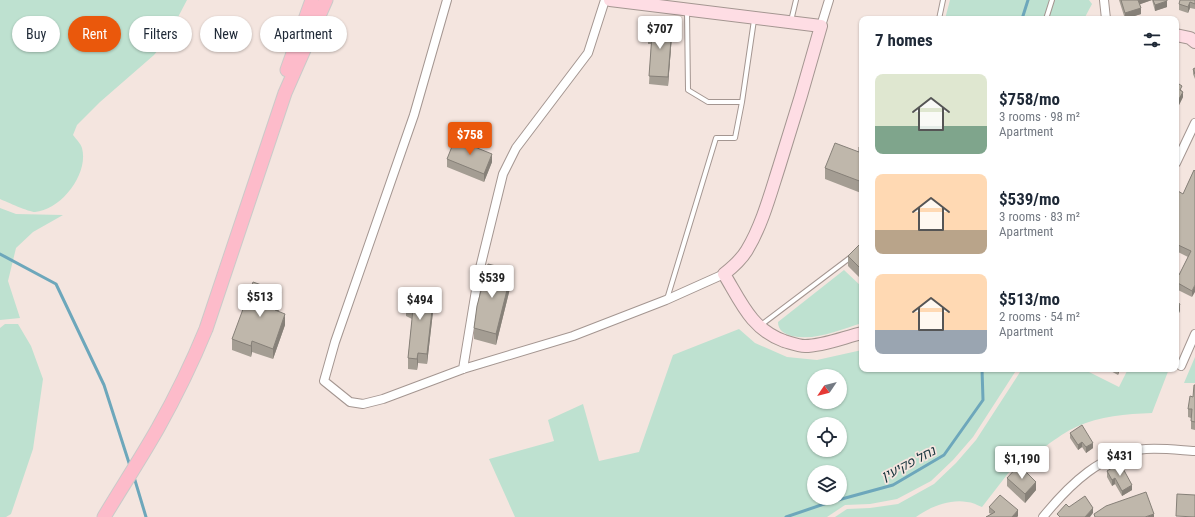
<!DOCTYPE html>
<meta charset="utf-8">
<style>
:root{--surface:#fff;--page:#f6f6f7;--text:#1f2937;--muted:#747a83;--accent:#ea580c}
body{margin:0;font-family:"Roboto Condensed","Noto Sans Hebrew",sans-serif;background:var(--page);color:var(--text);height:100vh;display:flex;flex-direction:column;font-size:15px;white-space:nowrap}
*{box-sizing:border-box;margin:0}
p{font-size:13px;color:var(--muted)}
.icon{flex:none;width:22px;height:22px;fill:none;stroke:currentColor;stroke-width:2;stroke-linecap:round;stroke-linejoin:round}
.map{position:relative;flex:1;overflow:hidden}
.details{position:absolute;left:859px;top:16px;width:320px;height:356px;display:flex;flex-direction:column;background:var(--surface);border-radius:8px;box-shadow:0 1px 3px #0004}
.details>*{flex:none}
.guide{position:absolute;left:12px;top:16px;width:380px;height:36px;display:flex;gap:8px}
.needle{width:26px;rotate:235deg}
.tools{position:absolute;left:807px;top:369px;display:grid;gap:8px}
.tools a{display:grid;place-items:center;width:40px;height:40px;border-radius:50%;background:var(--surface);box-shadow:0 1px 3px #0004;font-size:20px}
.price{position:absolute;translate:-50% -34px;padding:0 9px;border-radius:4px;background:#fff;color:#222;font-size:13px;line-height:26px;filter:drop-shadow(0 1px 2px #0008)}
.price::after{content:'';position:absolute;left:50%;top:24px;width:12px;height:9px;margin-left:-6px;background:inherit;clip-path:polygon(0 0,100% 0,50% 100%)}
.price.selected{background:var(--accent);color:#fff}
ul{padding:0;list-style:none}
li{display:flex;align-items:center;gap:12px;height:100px;padding:0 16px}
li span{display:grid;place-items:center;flex:none;width:112px;height:80px;border-radius:8px;color:#555}
li>.icon{margin-inline-start:auto}
span .icon{width:48px;height:48px;fill:#fffc;stroke-width:1}
li b{font-size:17px}
h2{display:flex;justify-content:space-between;align-items:center;height:48px;padding:0 16px;font-size:17px}
.chip{padding:0 14px;border-radius:18px;background:var(--surface);box-shadow:0 1px 3px #0004;font-size:14px;line-height:36px}
.chip.selected{background:var(--accent);color:#fff}
.map>svg:first-child{display:block}
</style>
<div class="map">
<svg width="1195" height="517" viewBox="0 0 1195 517">
<rect width="100%" height="100%" fill="#f4e5df"/>
<path fill="#bee1d0" fill-rule="evenodd" d="M 0,0 L 187,0 L 166,40 L 154,55 L 100,102 L 77,125 L 73,135 C 76,139 81,144 82,148 C 89,174 61,210 35,212 C 29,212 7,202 0,199 Z
M 950,0 L 1089,0 L 1092,4 L 1084,19 L 945,19 Z
M 0,208 L 16,214 L 63,215 L 33,232 L 16,248 L 8,281 L 20,318 L 0,320 Z
M 844,270 L 862,287 L 862,323 C 839,330 816,341 792,336 C 784,334 778,330 778,322 Z
M 5,324 L 18,324 L 31,346 L 43,379 L 33,449 L 11,514 L 6,517 L 0,517 L 0,328 Z
M 739,329 L 755,343 L 787,357 L 817,360 L 862,350 L 862,369 L 1017,369 L 973,437 L 953,460 L 931,481 L 897,499 L 870,504 L 845,505 L 827,517 L 515,517 L 489,459 L 554,441 L 548,420 L 583,404 L 599,461 L 639,452 L 673,355 ZM 814,376 L 840,376 L 840,402 L 814,402 ZM 814,424 L 840,424 L 840,450 L 814,450 ZM 814,472 L 840,472 L 840,498 L 814,498 Z
M 1195,357 L 1195,383 L 1184,383 Z
M 1022,369 L 1083,369 L 1119,387 L 1128,369 L 1169,369 L 1152,413 C 1126,414 1100,416 1076,427 C 1058,435 1034,456 1017,468 L 1013,467 L 982,507 C 977,505 972,502 967,502 C 949,499 930,507 916,517 L 835,517 L 847,509 L 870,508 L 898,504 L 934,484 L 956,463 L 976,440 Z"/>
<g fill="none" stroke-linecap="round" stroke-linejoin="round">
<path stroke="#6da7bb" stroke-width="3" d="M 1022,19 L 1028,0
M 0,254 L 56,284 L 104,385 L 130,466
M 134,477 L 146,517
M 786,517 L 827,503 L 893,485 L 944,455 L 983,400 L 982,369"/>
<defs>
<path id="lane" d="M 687,11 L 688,90 L 708,102 L 742,102 L 754,20
M 939,19 L 943,0
M 1046,19 L 1052,0
M 791,21 L 796,0
M 667,299 L 716,138 L 735,138 L 742,102
M 761,325 L 851,257"/>
<path id="street" d="M 447,0 L 414,115 L 335,342 L 324,381 L 350,402 L 363,404 L 383,399 L 463,369 L 573,336 L 666,300 L 724,274
M 1104,0 L 1106,19
M 821,26 L 829,0
M 1176,163 L 1195,123
M 1181,366 L 1195,334
M 463,369 L 479,272 L 503,174 L 516,148 L 588,53 L 605,0
M 1043,517 C 1069,485 1102,452 1146,449 C 1162,448 1179,450 1195,451"/>
<path id="secondary" d="M 610,0 L 821,26 C 808,73 794,120 779,167 C 770,195 762,225 747,250 C 741,260 733,267 724,274 C 741,302 751,329 784,341 C 791,343 798,346 805,346 C 823,346 845,337 862,333
M 1176,35 L 1190,38 L 1195,42"/>
<path id="primary" d="M 287,70 L 312,0
M 104,517 C 122,487 141,458 158,428 C 176,396 192,363 206,329 L 285,93 L 326,0"/>
</defs>
<use href="#lane" stroke="#a49691" stroke-width="6"/>
<use href="#street" stroke="#a49691" stroke-width="10"/>
<use href="#secondary" stroke="#a49691" stroke-width="14"/>
<use href="#primary" stroke="#cbcac9" stroke-width="15"/>
<use href="#lane" stroke="#fff" stroke-width="4"/>
<use href="#street" stroke="#fff" stroke-width="8"/>
<use href="#secondary" stroke="#fedde4" stroke-width="12"/>
<use href="#primary" stroke="#fdbbca" stroke-width="13"/>
</g>
<path fill="#a49d93" d="M 1119,0 L 1167,0 L 1167,7 L 1155,11 L 1152,0 L 1140,4 L 1141,14 L 1125,19 Z
M 1195,0 L 1195,9 L 1190,8 L 1188,13 L 1179,10 L 1179,4 Z
M 672,27 L 672,35 L 668,86 L 649,84 L 651,44 L 648,44 L 648,36 Z
M 1195,68 L 1195,79 L 1193,74 L 1193,69 Z
M 1176,82 L 1182,91 L 1183,97 L 1179,105 L 1176,102 Z
M 862,148 L 862,201 L 861,201 L 861,193 L 825,179 L 825,168 L 859,152 Z
M 447,159 L 492,162 L 484,182 L 447,167 Z
M 1194,170 L 1192,297 L 1176,289 L 1176,274 L 1179,275 L 1188,257 L 1176,251 L 1176,195 L 1183,194 Z
M 862,242 L 862,280 L 848,266 L 848,256 Z
M 512,280 L 496,345 L 474,339 L 474,328 Z
M 281,303 L 278,312 L 285,325 L 273,359 L 252,352 L 251,357 L 232,350 L 232,339 Z
M 434,303 L 427,364 L 418,363 L 417,370 L 408,369 L 408,358 L 412,319 L 406,316 L 406,305 Z
M 1107,369 L 1120,369 L 1118,375 Z
M 1195,385 L 1195,430 L 1191,429 L 1191,418 L 1188,417 L 1188,409 L 1193,397 Z
M 1070,433 L 1093,448 L 1086,453 L 1082,447 L 1078,450 L 1070,438 Z
M 1107,471 L 1132,490 L 1122,496 L 1115,484 L 1112,486 L 1107,477 Z
M 1007,478 L 1036,490 L 1025,503 L 1007,486 Z
M 989,507 L 1018,516 L 1017,517 L 986,517 L 991,514 L 989,513 Z"/>
<path fill="#868078" d="M 1138,0 L 1152,0 L 1138,5 Z
M 1167,1 L 1167,7 L 1155,11 L 1155,5 Z
M 1190,2 L 1190,8 L 1188,13 L 1188,7 Z
M 1141,8 L 1141,14 L 1125,19 L 1125,13 Z
M 672,27 L 672,35 L 668,86 L 668,77 Z
M 1183,92 L 1183,97 L 1179,105 L 1179,99 Z
M 492,154 L 492,162 L 484,182 L 484,174 Z
M 512,270 L 512,280 L 496,345 L 496,334 Z
M 1195,285 L 1195,292 L 1192,297 L 1192,291 Z
M 281,292 L 281,303 L 275,321 L 275,310 Z
M 434,293 L 434,303 L 427,364 L 427,354 Z
M 1180,304 L 1180,311 L 1176,320 L 1176,314 Z
M 285,314 L 285,325 L 273,359 L 273,349 Z
M 252,341 L 252,352 L 251,357 L 251,346 Z
M 418,353 L 418,363 L 417,370 L 417,359 Z
M 1118,369 L 1120,369 L 1118,375 Z
M 1082,442 L 1082,447 L 1078,450 L 1078,445 Z
M 1093,443 L 1093,448 L 1086,453 L 1086,447 Z
M 1115,478 L 1115,484 L 1112,486 L 1112,480 Z
M 1036,482 L 1036,490 L 1025,503 L 1025,494 Z
M 1132,485 L 1132,490 L 1122,496 L 1122,491 Z
M 1093,508 L 1093,513 L 1090,517 L 1085,517 Z
M 1018,510 L 1018,516 L 1017,517 L 1012,517 Z
M 1154,514 L 1154,517 L 1145,517 Z"/>
<path fill="#bfb7ab" stroke="#868078" d="M 1121,0 L 1138,0 L 1141,8 L 1125,13 Z
M 1153,0 L 1167,0 L 1167,1 L 1155,5 Z
M 1180,0 L 1195,0 L 1195,4 L 1190,2 L 1188,7 L 1179,4 Z
M 649,25 L 672,27 L 668,77 L 649,76 L 652,35 L 648,36 Z
M 1195,68 L 1195,74 L 1193,69 Z
M 1176,82 L 1182,86 L 1180,90 L 1183,92 L 1179,99 L 1176,97 Z
M 455,139 L 492,154 L 484,174 L 447,159 Z
M 835,143 L 859,152 L 859,147 L 862,148 L 862,182 L 825,168 Z
M 1194,170 L 1195,171 L 1195,285 L 1192,291 L 1176,282 L 1176,274 L 1179,275 L 1191,251 L 1176,244 L 1176,195 L 1178,191 L 1183,194 Z
M 862,242 L 862,270 L 848,256 Z
M 488,264 L 512,270 L 496,334 L 474,328 L 477,306 Z
M 253,282 L 281,292 L 275,310 L 285,314 L 273,349 L 252,341 L 251,346 L 232,339 Z
M 407,290 L 434,293 L 427,354 L 418,353 L 417,359 L 408,358 L 413,309 L 406,305 Z
M 1176,302 L 1180,304 L 1176,314 Z
M 1194,385 L 1195,385 L 1195,422 L 1191,421 L 1192,409 L 1188,409 L 1190,396 L 1193,397 Z
M 1082,425 L 1093,443 L 1086,447 L 1082,442 L 1078,445 L 1070,433 Z
M 1120,463 L 1132,485 L 1122,491 L 1115,478 L 1112,480 L 1107,471 Z
M 1019,465 L 1036,482 L 1025,494 L 1007,478 Z
M 1146,492 L 1154,514 L 1145,517 L 1095,517 L 1094,514 L 1106,506 Z
M 1177,494 L 1195,495 L 1195,517 L 1176,516 Z
M 1000,495 L 1018,510 L 1012,517 L 986,517 L 995,512 L 989,507 Z
M 1085,496 L 1093,508 L 1085,517 L 1060,517 L 1057,514 L 1066,504 L 1069,507 Z"/>
<g text-anchor="middle" stroke-width="3.5" stroke-linejoin="round" paint-order="stroke">
<g font-size="13" font-style="italic" fill="#16333c" stroke="#f4e5df">
<text transform="translate(908 463) rotate(-28)" y="5">נחל פקיעין</text>
</g>
</g>
</svg>
<div class="tools">
<a><svg class="needle" viewBox="-14 -14 28 28"><path d="M0-13l5 13h-10z" fill="#e53935"/><path d="M0 13l5-13h-10z" fill="#747a83"/></svg></a>
<a><svg class="icon" aria-label="locate" viewBox="0 0 24 24"><circle cx="12" cy="12" r="6"/><path d="M12 2v4M12 18v4M2 12h4M18 12h4"/></svg></a>
<a><svg class="icon" aria-label="layers" viewBox="0 0 24 24"><path d="M12 4l9 5-9 5-9-5zM3 14l9 5 9-5"/></svg></a>
</div>
<b class="price" style="left:660px;top:50px">$707</b>
<b class="price selected" style="left:470px;top:156px">$758</b>
<b class="price" style="left:492px;top:299px">$539</b>
<b class="price" style="left:260px;top:318px">$513</b>
<b class="price" style="left:420px;top:321px">$494</b>
<b class="price" style="left:1120px;top:477px">$431</b>
<b class="price" style="left:1022px;top:480px">$1,190</b>
<div class="guide">
<a class="chip">Buy</a>
<a class="chip selected">Rent</a>
<a class="chip">Filters</a>
<a class="chip">New</a>
<a class="chip">Apartment</a>
</div>
<section class="details">
<h2>7 homes<svg class="icon" aria-label="filters" viewBox="0 0 24 24"><path d="M4 7h16M4 17h16"/><circle cx="9" cy="7" r="2"/><circle cx="15" cy="17" r="2"/></svg></h2>
<ul>
<li><span style="background:linear-gradient(#dfe7d0 65%,#7fa58c 0)"><svg class="icon" aria-label="home" viewBox="0 0 24 24"><path d="M3 11l9-7 9 7M6 9v11h12V9"/></svg></span><div><b>$758/mo</b><p>3 rooms · 98 m²</p><p>Apartment</p></div></li>
<li><span style="background:linear-gradient(#ffd9b3 70%,#b9a48a 0)"><svg class="icon" aria-label="home" viewBox="0 0 24 24"><path d="M3 11l9-7 9 7M6 9v11h12V9"/></svg></span><div><b>$539/mo</b><p>3 rooms · 83 m²</p><p>Apartment</p></div></li>
<li><span style="background:linear-gradient(#ffd9b3 70%,#9aa5b1 0)"><svg class="icon" aria-label="home" viewBox="0 0 24 24"><path d="M3 11l9-7 9 7M6 9v11h12V9"/></svg></span><div><b>$513/mo</b><p>2 rooms · 54 m²</p><p>Apartment</p></div></li>
</ul>
</section>
</div>
